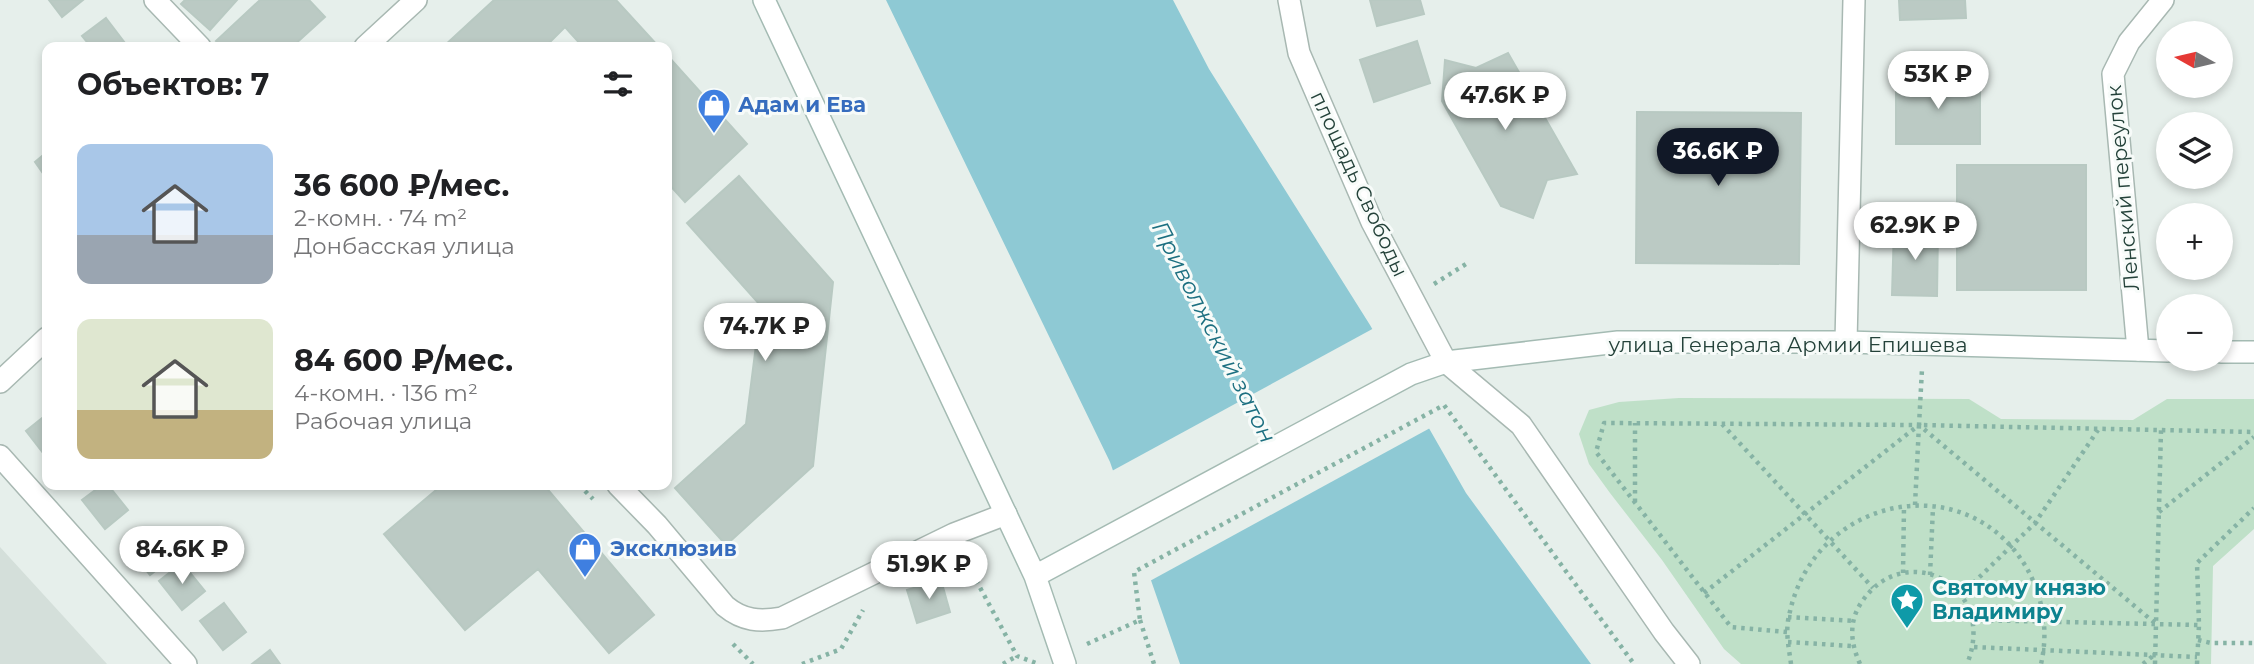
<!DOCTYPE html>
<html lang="ru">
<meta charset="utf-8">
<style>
:root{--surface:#fff;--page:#f2f2f2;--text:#202124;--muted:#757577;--accent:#111827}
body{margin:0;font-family:Montserrat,sans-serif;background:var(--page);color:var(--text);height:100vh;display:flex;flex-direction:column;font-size:26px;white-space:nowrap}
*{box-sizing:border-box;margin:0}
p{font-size:23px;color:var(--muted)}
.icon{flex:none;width:38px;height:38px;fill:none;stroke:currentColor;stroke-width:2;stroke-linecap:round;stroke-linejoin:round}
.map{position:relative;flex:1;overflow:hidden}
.panel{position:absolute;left:42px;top:42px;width:630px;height:448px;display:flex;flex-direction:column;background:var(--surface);border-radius:14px;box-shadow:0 4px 10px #0003}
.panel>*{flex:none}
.needle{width:46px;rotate:278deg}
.tools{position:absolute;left:2156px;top:21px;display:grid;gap:14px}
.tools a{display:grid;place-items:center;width:77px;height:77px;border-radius:50%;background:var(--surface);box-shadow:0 4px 10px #0003;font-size:35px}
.price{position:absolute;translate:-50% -60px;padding:0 16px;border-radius:24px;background:#fff;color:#222;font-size:23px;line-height:46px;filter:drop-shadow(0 2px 4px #0008)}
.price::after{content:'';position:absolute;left:50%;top:42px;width:21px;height:16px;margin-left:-10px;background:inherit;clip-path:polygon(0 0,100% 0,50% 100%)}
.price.selected{background:var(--accent);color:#fff}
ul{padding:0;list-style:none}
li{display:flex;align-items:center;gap:21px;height:175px;padding:0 35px}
li span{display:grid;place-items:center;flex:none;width:196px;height:140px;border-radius:14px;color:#555}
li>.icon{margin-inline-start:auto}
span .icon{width:84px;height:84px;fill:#fffc;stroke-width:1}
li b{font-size:30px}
h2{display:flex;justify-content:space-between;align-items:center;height:84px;padding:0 35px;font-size:30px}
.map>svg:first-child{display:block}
</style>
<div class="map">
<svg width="2254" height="664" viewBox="0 0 2254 664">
<rect width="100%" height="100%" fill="#e6efeb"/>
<path fill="#d4dfda" d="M 0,547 L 107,664 L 0,664 Z"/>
<path fill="#bfe0c8" d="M 1679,398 L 1969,399 L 2001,419 L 2133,420 L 2167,399 L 2254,399 L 2254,529 L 2213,566 L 2211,664 L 1741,664 L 1724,649 L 1662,560 L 1610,493 L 1589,464 L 1579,434 L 1589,410 L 1619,402 Z"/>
<path fill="#8ec9d4" d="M 886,0 L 1173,0 L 1209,69 L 1370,325 L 1466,493 L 1591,664 L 1180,664 L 1110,462 Z"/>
<path fill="#e6efeb" d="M 1376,327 L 1432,427 L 1148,582 L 1110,472 Z"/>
<path fill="#bbcac4" stroke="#b8c9c2" stroke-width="2" d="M 49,0 L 83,0 L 62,17 Z
M 185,0 L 237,0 L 210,30 L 181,4 Z
M 260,0 L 309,0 L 325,17 L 292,47 L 222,47 L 216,41 Z
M 494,0 L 616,0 L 659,47 L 583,47 L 565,27 L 545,47 L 443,47 Z
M 1370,0 L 1420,0 L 1424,14 L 1377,26 Z
M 1899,0 L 1965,0 L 1966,18 L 1900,20 Z
M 106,18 L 128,47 L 91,47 L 82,36 Z
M 1417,41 L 1430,83 L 1374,102 L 1360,60 Z
M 1508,53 L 1577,174 L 1547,180 L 1533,218 L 1501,206 L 1442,101 L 1445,60 L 1476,68 Z
M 667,55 L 747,144 L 685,202 L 667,182 Z
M 1896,78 L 1980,78 L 1980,144 L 1896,144 Z
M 1637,112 L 1801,113 L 1799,264 L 1636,263 Z
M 47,152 L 47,179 L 35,162 Z
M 1957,165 L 2086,165 L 2086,290 L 1957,290 Z
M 739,176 L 833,282 L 813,466 L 726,545 L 675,488 L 746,424 L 761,306 L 687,223 Z
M 1894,227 L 1938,229 L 1937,296 L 1892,295 Z
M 47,414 L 47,458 L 26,431 Z
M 102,485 L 108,485 L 128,510 L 105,529 L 82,500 Z
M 442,485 L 544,485 L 654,615 L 609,653 L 538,569 L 465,630 L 384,534 Z
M 150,528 L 173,557 L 150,575 L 127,546 Z
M 182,563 L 205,591 L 182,610 L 159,581 Z
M 941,580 L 950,612 L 917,623 L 907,590 Z
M 224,603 L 246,632 L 223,650 L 200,621 Z
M 270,650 L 280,664 L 252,664 Z"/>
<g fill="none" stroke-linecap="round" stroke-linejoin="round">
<defs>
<path id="minor" d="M 155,0 L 200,47
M 1289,0 L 1299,53 L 1372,222 L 1446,362 L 1521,425 L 1664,632 L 1689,664
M 365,47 L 416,0
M 1846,342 L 1854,0
M 2138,350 L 2113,74 L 2129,42 L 2163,0
M 0,382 L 47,338
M 0,456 L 186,664
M 618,485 L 657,525 L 725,606 C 743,621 760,622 782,618 L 954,534 L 1006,514"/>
<path id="secondary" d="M 764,0 L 1035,576 L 1065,664
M 2221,352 L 2254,352
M 1035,576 L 1411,374 L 1446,362 L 1618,342 L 1846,342 L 2168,351"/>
</defs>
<use href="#minor" stroke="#a8b8b2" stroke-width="24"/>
<use href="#secondary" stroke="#a4bbb3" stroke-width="24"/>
<path stroke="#86b3a5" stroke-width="4.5" stroke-dasharray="3.5 5" stroke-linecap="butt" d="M 1434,284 L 1466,264
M 1722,424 L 1873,588
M 579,485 L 593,499
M 1635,502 L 1635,423
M 1915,505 L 1919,425 L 2254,432
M 2159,512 L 2254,437
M 964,558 L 1017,656 L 1036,663
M 1903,573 L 1904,507
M 1930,575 L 1933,507
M 1704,593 L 1919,425 L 1922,369
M 1961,595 L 2035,523 L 2098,430
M 1788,617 L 1854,621
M 1140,620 L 1154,664
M 1973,620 L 2199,625 L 2197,563 L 2254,508
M 1787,632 L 1731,627 L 1596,452 L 1604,423 L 1919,425 L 2156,624 L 2161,430
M 2198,640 L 2211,643 L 2254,643
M 1788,642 L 1852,646
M 733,644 L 753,664
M 1087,644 L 1140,620 L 1134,572 L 1444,405 L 1634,664
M 1974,647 L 2197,657
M 802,664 L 841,649 L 863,610
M 1003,664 L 1017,656
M 1791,664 C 1789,648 1785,632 1789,616 C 1813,493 1974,463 2031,576 C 2044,604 2048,634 2041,664
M 1860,664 C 1851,644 1848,623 1861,603 C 1904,537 1999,585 1967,664
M 2143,664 L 2154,655
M 2155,664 L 2156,624
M 2197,664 L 2199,625"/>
<use href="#minor" stroke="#fff" stroke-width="21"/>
<use href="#secondary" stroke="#fff" stroke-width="21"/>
</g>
<defs>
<symbol id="shop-pin" viewBox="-11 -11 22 30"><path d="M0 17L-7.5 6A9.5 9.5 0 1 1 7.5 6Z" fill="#3f7fe0" stroke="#f7fbf9"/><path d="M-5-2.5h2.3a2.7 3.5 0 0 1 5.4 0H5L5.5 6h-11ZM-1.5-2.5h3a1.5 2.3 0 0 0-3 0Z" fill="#fff"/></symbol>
<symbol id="sight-pin" viewBox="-11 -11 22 30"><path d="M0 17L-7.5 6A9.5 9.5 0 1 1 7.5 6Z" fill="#0f9aa8" stroke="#f7fbf9"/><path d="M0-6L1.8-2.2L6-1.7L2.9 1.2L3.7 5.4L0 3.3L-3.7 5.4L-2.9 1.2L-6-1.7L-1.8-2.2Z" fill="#fff"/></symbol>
</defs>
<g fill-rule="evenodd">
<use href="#shop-pin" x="695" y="86" width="38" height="52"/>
<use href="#shop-pin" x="566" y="530" width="38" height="52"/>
<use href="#sight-pin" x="1888" y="581" width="38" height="52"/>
</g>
<g text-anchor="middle" stroke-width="6" stroke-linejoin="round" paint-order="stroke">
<g font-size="21" font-weight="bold" fill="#366cbe" stroke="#f7fbf9" text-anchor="start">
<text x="738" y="112">Адам и Ева</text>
<text x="610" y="556">Эксклюзив</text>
</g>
<g font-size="21" fill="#24423a" stroke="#f7fbf9">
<text transform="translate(1359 184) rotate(65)" y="7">площадь Свободы</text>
<text transform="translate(2123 188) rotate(-95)" y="7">Ленский переулок</text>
<text x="1788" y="352">улица Генерала Армии Епишева</text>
</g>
<g font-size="21" font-weight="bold" fill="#0d838f" stroke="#f7fbf9" text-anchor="start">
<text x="1932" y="595">Святому князю<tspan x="1932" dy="24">Владимиру</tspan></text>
</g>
<g font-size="23" font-style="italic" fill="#1c6f80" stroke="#f7fbf9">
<text transform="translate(1214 332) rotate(63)" y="8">Приволжский затон</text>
</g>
</g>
</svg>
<div class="tools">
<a><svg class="needle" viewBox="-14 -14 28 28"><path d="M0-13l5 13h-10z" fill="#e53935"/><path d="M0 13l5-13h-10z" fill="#757577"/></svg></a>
<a><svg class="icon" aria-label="layers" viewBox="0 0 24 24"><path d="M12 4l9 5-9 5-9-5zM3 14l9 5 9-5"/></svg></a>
<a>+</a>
<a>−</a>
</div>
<b class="price" style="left:1938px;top:111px">53K ₽</b>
<b class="price" style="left:1505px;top:132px">47.6K ₽</b>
<b class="price selected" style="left:1718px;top:188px">36.6K ₽</b>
<b class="price" style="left:1915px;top:262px">62.9K ₽</b>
<b class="price" style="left:765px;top:363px">74.7K ₽</b>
<b class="price" style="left:182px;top:586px">84.6K ₽</b>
<b class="price" style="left:929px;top:601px">51.9K ₽</b>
<section class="panel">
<h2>Объектов: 7<svg class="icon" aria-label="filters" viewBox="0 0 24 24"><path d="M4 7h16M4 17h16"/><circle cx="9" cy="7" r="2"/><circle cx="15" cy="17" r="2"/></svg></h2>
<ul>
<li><span style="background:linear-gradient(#a9c7e8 65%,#9aa5b1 0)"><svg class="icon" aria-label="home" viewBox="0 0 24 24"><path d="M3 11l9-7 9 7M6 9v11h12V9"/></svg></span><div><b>36 600 ₽/мес.</b><p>2-комн. · 74 m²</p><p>Донбасская улица</p></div></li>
<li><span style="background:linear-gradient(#dfe7d0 65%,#c2b280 0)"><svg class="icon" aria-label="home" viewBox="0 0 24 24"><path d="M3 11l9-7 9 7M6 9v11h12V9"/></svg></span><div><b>84 600 ₽/мес.</b><p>4-комн. · 136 m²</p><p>Рабочая улица</p></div></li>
</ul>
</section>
</div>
